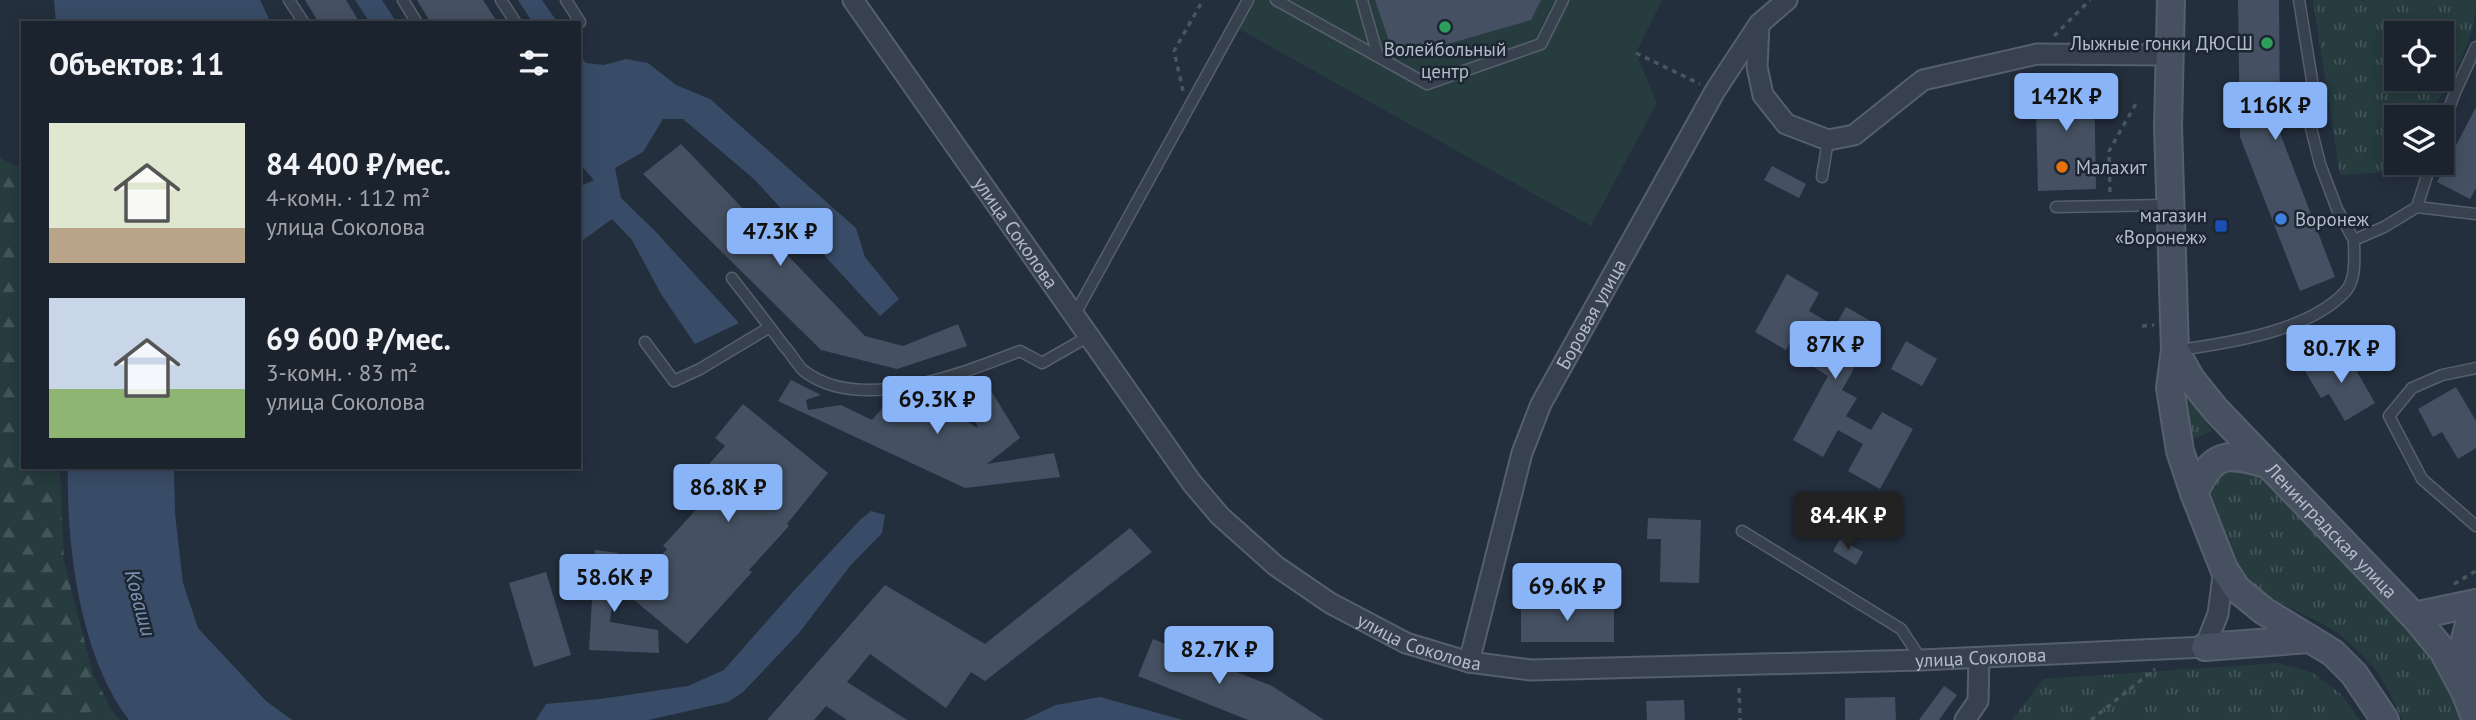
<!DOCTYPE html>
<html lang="ru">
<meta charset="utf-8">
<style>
:root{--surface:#1b232e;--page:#282f3a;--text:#f1f3f6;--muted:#a0a4aa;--line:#39404a;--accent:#8ab4f8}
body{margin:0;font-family:"PT Sans",sans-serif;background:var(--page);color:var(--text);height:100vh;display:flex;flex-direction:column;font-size:26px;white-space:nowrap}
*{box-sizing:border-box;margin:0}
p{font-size:23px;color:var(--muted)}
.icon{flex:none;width:38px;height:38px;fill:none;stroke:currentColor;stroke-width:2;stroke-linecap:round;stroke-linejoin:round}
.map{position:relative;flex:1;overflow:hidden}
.side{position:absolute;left:21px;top:21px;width:560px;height:448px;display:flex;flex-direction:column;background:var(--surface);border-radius:0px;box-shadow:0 4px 18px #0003,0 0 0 2px var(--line)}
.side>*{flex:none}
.fabs{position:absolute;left:2384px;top:21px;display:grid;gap:14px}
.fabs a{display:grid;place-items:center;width:70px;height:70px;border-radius:0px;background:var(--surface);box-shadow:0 4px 18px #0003,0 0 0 2px var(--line);font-size:35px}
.price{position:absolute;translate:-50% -60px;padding:0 16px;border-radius:7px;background:var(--accent);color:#111;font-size:23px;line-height:46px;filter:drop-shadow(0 2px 4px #0008)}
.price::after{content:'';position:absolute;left:50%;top:42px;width:21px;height:16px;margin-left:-10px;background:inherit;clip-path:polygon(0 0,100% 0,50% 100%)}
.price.active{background:#222;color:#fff}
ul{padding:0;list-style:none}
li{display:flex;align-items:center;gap:21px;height:175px;padding:0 28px}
li span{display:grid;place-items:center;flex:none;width:196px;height:140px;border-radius:0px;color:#555}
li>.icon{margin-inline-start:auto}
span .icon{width:84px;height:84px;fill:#fffc;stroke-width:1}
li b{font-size:30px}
h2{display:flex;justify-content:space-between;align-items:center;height:84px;padding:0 28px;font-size:30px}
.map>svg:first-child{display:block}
</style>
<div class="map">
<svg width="2476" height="720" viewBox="0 0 2476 720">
<defs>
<pattern id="grass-tufts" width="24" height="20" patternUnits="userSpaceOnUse" patternTransform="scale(1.75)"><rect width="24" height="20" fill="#263c3f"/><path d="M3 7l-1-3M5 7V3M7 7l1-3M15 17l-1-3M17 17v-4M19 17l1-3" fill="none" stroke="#435659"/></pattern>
<pattern id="forest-firs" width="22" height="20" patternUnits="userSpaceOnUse" patternTransform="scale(1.75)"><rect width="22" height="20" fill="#263c3f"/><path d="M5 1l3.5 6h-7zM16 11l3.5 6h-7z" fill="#435659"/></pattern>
</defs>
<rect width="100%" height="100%" fill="#242f3e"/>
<path fill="url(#grass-tufts)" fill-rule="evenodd" d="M 2313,0 L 2476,0 C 2476,44 2449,80 2429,117 L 2396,117 L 2396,163 L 2404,163 L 2400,171 L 2340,175 ZM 2396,33 L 2441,33 L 2441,79 L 2396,79 Z
M 2183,391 L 2212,431 L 2191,440 Z
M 2229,469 L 2242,469 L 2267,481 L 2413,633 L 2443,678 L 2462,720 L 2402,720 C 2392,696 2379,670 2359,652 C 2353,646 2346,640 2339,634 C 2310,613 2262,601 2240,571 C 2227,554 2222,532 2215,512 C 2208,489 2205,481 2229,469 Z
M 2279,663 L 2313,673 L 2340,693 L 2360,720 L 2012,720 L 2043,679 Z"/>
<path fill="url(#forest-firs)" d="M 0,158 L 23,169 L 23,467 L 60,467 L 64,561 L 93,674 L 111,709 L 120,720 L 0,720 Z"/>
<path fill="#263c3f" d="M 1248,0 L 1662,0 L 1636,53 L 1657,103 L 1591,226 L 1234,26 Z"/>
<path fill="#394c67" d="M 54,0 L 260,0 L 271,23 L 56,23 Z
M 355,0 L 382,0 L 397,23 L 370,23 Z
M 518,0 L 542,0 L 558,23 L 533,23 Z
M 579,53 L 586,63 L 604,65 L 626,59 L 648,63 L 676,85 L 710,99 L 856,228 L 865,257 L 899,299 L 880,316 L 754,179 L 683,119 L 663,119 L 643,152 L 615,168 L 621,198 L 655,231 L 739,323 L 695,344 L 661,294 L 632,240 L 612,219 L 579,243 L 579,187 L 594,180 L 579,163 Z
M 68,467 L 174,467 L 175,514 L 183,583 L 198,628 L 266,701 L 292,720 L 129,720 C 80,657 66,545 68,467 Z
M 871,511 L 885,515 L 882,533 L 850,566 L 799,633 L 743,692 L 728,702 L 648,720 L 536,720 L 546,704 L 600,699 L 688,686 L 724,670 L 790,595 L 860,520 Z
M 1100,697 L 1172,717 L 1183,720 L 1024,720 L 1056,705 Z"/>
<path fill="#455162" d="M 305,0 L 346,0 L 360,23 L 319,23 Z
M 417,0 L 483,0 L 498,23 L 431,23 Z
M 1375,0 L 1541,0 L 1531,20 L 1413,54 L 1399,51 L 1389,41 Z
M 2238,0 L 2279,0 L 2280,133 L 2335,277 L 2300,291 L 2240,137 Z
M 2094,75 L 2096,189 L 2038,191 L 2035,76 Z
M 2476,107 L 2476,188 L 2470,199 L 2437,182 Z
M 681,144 L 865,336 L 903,346 L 958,324 L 967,346 L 897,369 L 821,350 L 643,174 Z
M 1772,166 L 1806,184 L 1799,198 L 1764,180 Z
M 1787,274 L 1819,293 L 1809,311 L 1835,326 L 1846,307 L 1878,325 L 1842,390 L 1857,398 L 1846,416 L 1871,430 L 1882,412 L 1913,429 L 1880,489 L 1848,471 L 1863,444 L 1838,430 L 1823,457 L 1793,440 L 1828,376 L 1812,366 L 1827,340 L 1800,325 L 1786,350 L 1755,332 Z
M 1906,341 L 1937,359 L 1922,386 L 1891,369 Z
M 2344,349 L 2375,403 L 2345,421 L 2329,394 L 2321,398 L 2305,371 Z
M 791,380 L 821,395 L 806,400 L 808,410 L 841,405 L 872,420 L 891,398 L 919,394 L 978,428 L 962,388 L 987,384 L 1020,438 L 987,464 L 1054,453 L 1060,477 L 965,488 L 778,401 Z
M 2456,387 L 2476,421 L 2476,448 L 2458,459 L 2442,432 L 2433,437 L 2418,409 Z
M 743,404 L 828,473 L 787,524 L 789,526 L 749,570 L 752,572 L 687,644 L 628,595 L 667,549 L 663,546 L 702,503 L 687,489 L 725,446 L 715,438 Z
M 1648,518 L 1701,520 L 1699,583 L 1660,582 L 1661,539 L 1647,539 Z
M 1130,528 L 1152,552 L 985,681 L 971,672 L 946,708 L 870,654 L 847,682 L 907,720 L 847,720 L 826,706 L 814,720 L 767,720 L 885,585 L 985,644 Z
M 1840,539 L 1863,552 L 1856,565 L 1833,551 Z
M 595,550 L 618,553 L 610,622 L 658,630 L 659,653 L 589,650 Z
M 546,572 L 571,655 L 534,667 L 509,583 Z
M 1521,603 L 1614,604 L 1614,642 L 1521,642 Z
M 1153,639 L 1272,686 L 1324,720 L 1248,720 L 1138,676 Z
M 1944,686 L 1957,695 L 1939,720 L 1919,720 Z
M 1895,697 L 1896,720 L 1845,720 L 1845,698 Z
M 1684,700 L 1685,720 L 1647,720 L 1646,701 Z"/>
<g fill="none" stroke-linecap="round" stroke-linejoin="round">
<defs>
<path id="lane" d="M 289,0 L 304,23
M 403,0 L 417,23
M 501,0 L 516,23
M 566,0 L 580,22
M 1276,0 L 1427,84 L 1541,44 L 1563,0
M 1362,0 L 1378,56
M 2299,0 L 2313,86 L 2310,124 L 2320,164 L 2337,209 L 2354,240 L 2384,227 L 2417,207 L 2476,214
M 2441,129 L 2456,90 L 2476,47
M 1822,177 L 1828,140
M 2056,207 L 2167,205
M 2417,207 L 2431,163
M 732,278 C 749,300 767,323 784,346 C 791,353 797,365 804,371 C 860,414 961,374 1020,351 L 1042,363 L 1089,336
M 1075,314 L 1248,0
M 645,342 L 674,381 L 700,369 L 770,327
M 2179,350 C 2229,343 2309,331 2345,292 C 2357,279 2354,257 2354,240
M 2476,368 L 2442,375 L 2412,388 L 2389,416 L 2422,479 L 2476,526
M 1742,531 L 1901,629 L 1921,659"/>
<g id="street">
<path id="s1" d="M 853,0 L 1192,483 L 1220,516 L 1276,566 L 1330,603 L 1406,643 L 1469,662 L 1531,670 L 1921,660 L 2205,647 L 2218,614 L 2224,569"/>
<path d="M 1759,25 L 1757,67 L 1763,95 L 1786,124 L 1828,140 L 1854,135 L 1923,80 L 2037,54 L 2168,55"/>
<path id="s2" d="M 1469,662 L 1522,453 L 1541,404 L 1715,91 L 1759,24 L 1787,0"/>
<path d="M 1965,720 L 1978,701 L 1979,658"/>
</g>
<g id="secondary">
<path d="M 2171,0 L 2168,127 L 2175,350 L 2170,388 L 2180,451 L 2194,493 L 2224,569 L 2237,589 L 2264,611 L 2333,653 L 2354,674 L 2385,720"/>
<path id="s3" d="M 2175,350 L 2191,379 L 2216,410 L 2414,616 L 2443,651 L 2465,692 L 2476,720"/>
<path d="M 2194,493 C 2214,452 2225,452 2266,464"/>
<path d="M 2414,616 L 2476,603"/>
<path d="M 2205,647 L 2310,639"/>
<path d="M 2464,683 C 2461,656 2463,634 2476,610"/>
</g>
</defs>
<use href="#lane" stroke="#565f6c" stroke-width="13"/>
<use href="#street" stroke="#565f6c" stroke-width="23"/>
<use href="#secondary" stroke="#565f6c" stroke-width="30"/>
<path stroke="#44595c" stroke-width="3.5" stroke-dasharray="5 5" stroke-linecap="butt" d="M 2054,36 L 2090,0
M 1636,53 L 1700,84
M 1183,91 L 1174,51 L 1203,0
M 2110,192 L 2109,151 L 2138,100
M 2142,326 L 2154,325
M 2454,584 L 2476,571
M 1739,688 L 1740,720
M 2091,720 L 2155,669"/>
<use href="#lane" stroke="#38414e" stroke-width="10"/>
<use href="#street" stroke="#38414e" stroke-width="19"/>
<use href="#secondary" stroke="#465061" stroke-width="26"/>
</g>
<g fill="#2e9e5b" stroke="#1d2633" stroke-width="2.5">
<circle cx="1445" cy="27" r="7"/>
<circle cx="2267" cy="43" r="7"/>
</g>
<circle fill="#e8710a" stroke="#1d2633" stroke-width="2.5" cx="2062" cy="167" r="7"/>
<circle fill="#3f7fe0" stroke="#1d2633" stroke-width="2.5" cx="2281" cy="219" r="7"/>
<rect fill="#1a4fb4" stroke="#1d2633" stroke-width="2.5" x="2214" y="219" width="14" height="14" rx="3.5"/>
<g text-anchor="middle" stroke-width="5" stroke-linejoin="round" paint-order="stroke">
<g font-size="19" fill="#b4bcc9" stroke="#1d2633" text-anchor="end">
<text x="2253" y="50">Лыжные гонки ДЮСШ</text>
<text x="1445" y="56" text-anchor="middle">Волейбольный<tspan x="1445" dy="22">центр</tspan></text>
<text x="2076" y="174" text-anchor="start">Малахит</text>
<text x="2207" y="222">магазин<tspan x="2207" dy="22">«Воронеж»</tspan></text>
<text x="2295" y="226" text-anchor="start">Воронеж</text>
</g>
<g font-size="19" fill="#b4bcc9" stroke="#1d2633">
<text dy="7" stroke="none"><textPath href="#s1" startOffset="284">улица Соколова</textPath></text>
<text dy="7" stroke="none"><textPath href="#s2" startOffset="371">Боровая улица</textPath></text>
<text dy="7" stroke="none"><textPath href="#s3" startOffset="240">Ленинградская улица</textPath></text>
<text dy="7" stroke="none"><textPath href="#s1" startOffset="872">улица Соколова</textPath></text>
<text dy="7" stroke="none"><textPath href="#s1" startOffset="1438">улица Соколова</textPath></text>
</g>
<g font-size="21" font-style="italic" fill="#7c92b1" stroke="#1d2633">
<text transform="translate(140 603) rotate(75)" y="7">Коваши</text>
</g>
</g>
</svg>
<div class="fabs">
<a><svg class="icon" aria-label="locate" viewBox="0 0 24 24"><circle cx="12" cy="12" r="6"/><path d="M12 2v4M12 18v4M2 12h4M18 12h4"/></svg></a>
<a><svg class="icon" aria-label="layers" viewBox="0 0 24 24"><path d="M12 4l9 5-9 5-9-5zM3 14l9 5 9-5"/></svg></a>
</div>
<b class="price" style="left:2066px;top:133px">142K ₽</b>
<b class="price" style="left:2275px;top:142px">116K ₽</b>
<b class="price" style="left:780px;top:268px">47.3K ₽</b>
<b class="price" style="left:1835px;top:381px">87K ₽</b>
<b class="price" style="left:2341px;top:385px">80.7K ₽</b>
<b class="price" style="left:937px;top:436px">69.3K ₽</b>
<b class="price" style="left:728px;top:524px">86.8K ₽</b>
<b class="price active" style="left:1848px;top:552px">84.4K ₽</b>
<b class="price" style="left:614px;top:614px">58.6K ₽</b>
<b class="price" style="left:1567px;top:623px">69.6K ₽</b>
<b class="price" style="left:1219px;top:686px">82.7K ₽</b>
<section class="side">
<h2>Объектов: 11<svg class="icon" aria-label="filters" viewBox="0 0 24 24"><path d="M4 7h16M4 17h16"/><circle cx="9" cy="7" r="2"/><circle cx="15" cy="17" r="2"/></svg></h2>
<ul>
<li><span style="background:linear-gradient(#dfe7d0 75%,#b9a48a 0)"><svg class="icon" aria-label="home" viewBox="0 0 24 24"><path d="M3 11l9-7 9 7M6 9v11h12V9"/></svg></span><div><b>84 400 ₽/мес.</b><p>4-комн. · 112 m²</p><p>улица Соколова</p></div></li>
<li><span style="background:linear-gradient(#c9d6e8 65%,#8fb573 0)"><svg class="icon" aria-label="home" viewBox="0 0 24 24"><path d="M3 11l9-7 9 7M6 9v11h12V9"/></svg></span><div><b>69 600 ₽/мес.</b><p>3-комн. · 83 m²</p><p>улица Соколова</p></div></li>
</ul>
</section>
</div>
